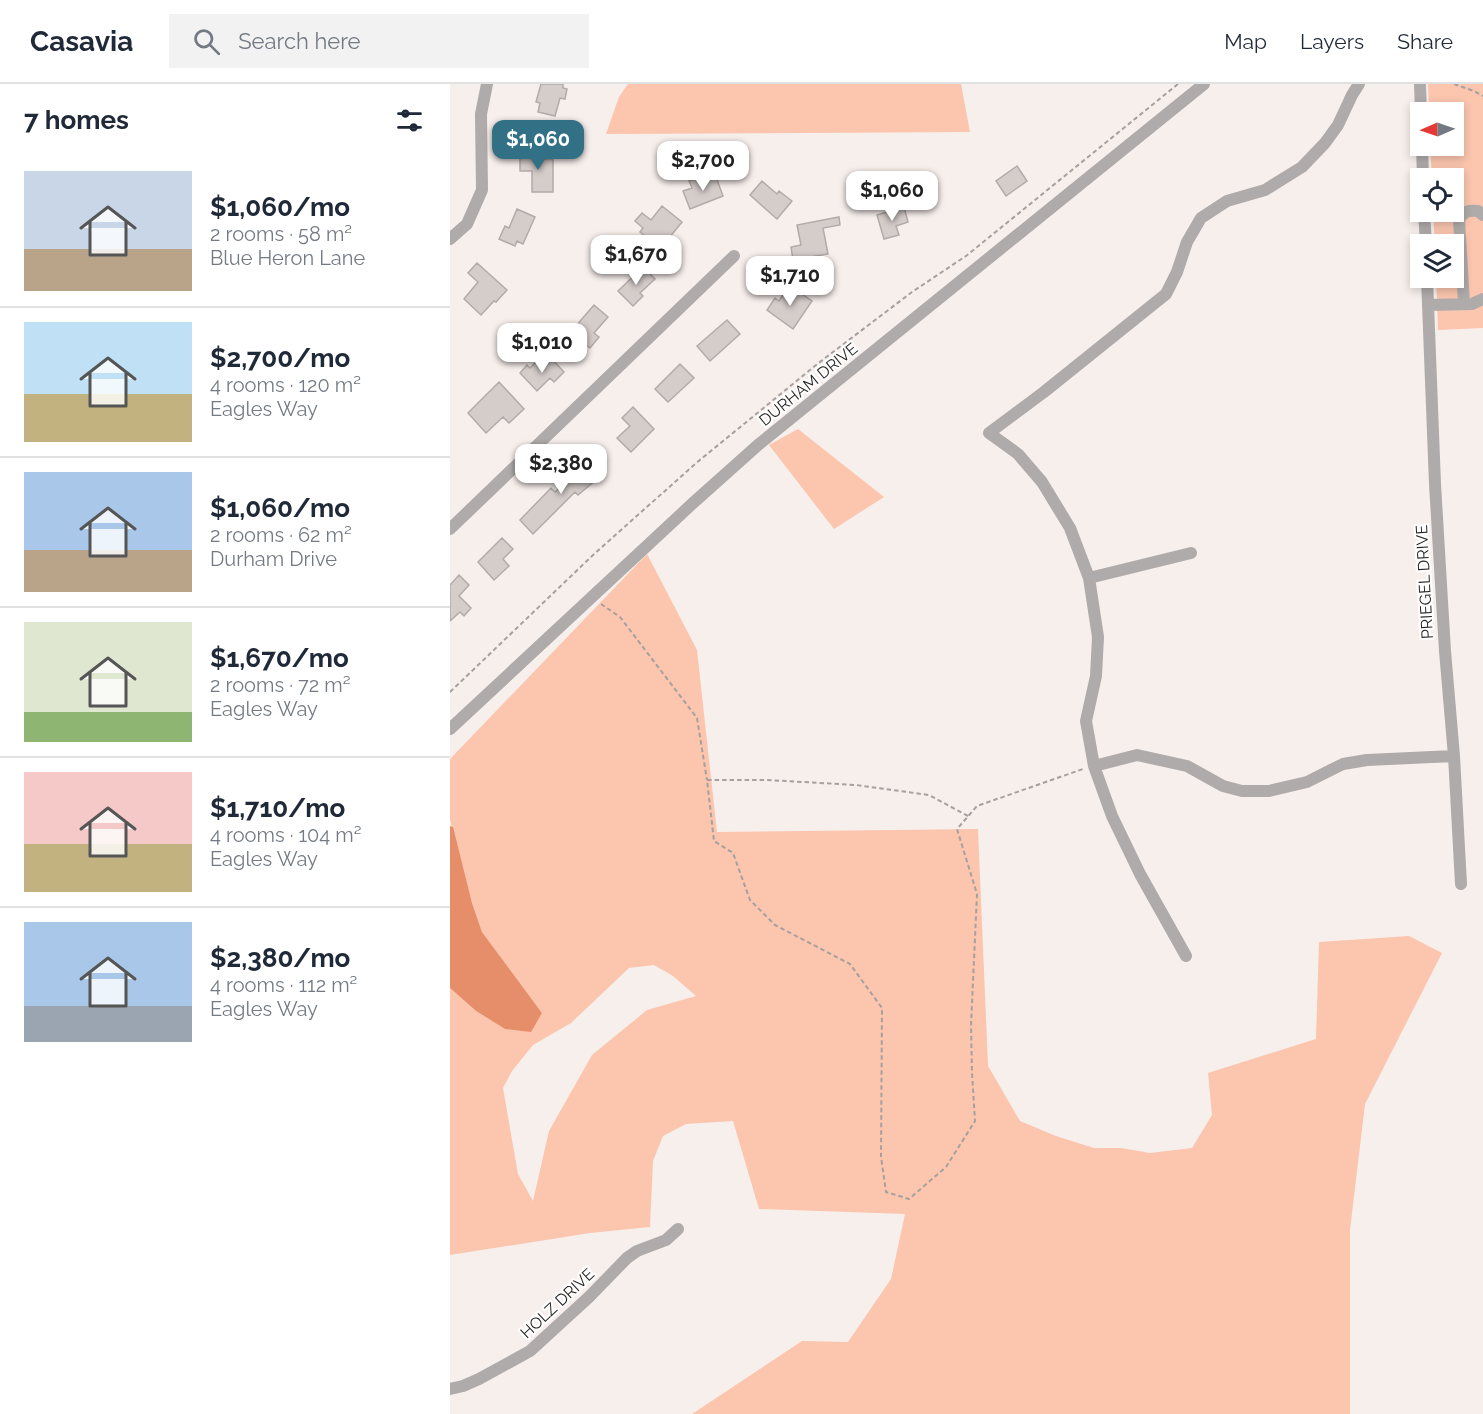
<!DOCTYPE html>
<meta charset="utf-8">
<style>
:root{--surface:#fff;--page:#f2f2f3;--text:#1f2937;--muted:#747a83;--line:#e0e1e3;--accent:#317085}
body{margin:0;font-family:Raleway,sans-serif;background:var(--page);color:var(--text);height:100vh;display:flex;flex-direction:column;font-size:22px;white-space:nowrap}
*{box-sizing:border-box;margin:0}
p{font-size:20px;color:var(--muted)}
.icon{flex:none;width:33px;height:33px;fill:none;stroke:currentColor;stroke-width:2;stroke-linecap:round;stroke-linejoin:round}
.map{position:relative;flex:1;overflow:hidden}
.drawer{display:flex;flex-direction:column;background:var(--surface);width:450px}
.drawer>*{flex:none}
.needle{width:39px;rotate:268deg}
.tools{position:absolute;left:960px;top:18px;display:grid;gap:12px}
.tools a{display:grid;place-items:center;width:54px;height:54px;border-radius:0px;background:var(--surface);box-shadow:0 3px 9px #0003;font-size:30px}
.price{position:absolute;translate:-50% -51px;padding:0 14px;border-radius:12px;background:#fff;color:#222;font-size:20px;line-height:39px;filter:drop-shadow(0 2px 3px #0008)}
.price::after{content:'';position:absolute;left:50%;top:36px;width:18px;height:14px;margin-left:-9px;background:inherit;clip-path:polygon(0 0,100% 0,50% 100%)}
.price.active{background:var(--accent);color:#fff}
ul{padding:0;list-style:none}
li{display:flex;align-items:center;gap:18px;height:150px;padding:0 24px}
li+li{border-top:2px solid var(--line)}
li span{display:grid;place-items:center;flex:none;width:168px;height:120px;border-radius:0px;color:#555}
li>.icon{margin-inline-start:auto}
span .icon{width:72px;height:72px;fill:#fffc;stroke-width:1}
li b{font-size:26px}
h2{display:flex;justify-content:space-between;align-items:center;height:72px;padding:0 24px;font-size:26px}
header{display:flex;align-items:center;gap:36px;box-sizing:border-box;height:84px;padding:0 30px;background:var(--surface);border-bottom:2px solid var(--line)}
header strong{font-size:28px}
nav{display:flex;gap:33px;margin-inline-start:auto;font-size:21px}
.search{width:420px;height:54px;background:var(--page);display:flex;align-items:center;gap:15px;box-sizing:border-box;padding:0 21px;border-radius:0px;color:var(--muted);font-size:22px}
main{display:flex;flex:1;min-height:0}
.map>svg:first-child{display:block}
</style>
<header>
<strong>Casavia</strong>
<div class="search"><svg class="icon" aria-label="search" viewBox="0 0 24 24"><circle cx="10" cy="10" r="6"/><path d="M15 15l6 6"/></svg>Search here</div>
<nav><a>Map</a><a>Layers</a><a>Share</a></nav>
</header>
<main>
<section class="drawer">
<h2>7 homes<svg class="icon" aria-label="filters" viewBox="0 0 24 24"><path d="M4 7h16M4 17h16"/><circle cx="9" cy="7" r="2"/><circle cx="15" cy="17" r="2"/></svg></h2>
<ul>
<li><span style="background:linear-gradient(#c9d6e8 65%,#b9a48a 0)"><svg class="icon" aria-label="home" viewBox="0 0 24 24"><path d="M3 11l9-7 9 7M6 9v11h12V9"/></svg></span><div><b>$1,060/mo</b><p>2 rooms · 58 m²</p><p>Blue Heron Lane</p></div></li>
<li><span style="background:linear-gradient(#bfe0f5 60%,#c2b280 0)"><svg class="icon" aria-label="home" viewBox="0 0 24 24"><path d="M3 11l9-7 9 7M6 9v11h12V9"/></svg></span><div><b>$2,700/mo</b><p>4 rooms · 120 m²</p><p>Eagles Way</p></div></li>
<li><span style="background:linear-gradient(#a9c7e8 65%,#b9a48a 0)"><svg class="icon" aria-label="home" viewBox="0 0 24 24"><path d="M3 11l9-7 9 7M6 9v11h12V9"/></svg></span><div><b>$1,060/mo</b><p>2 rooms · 62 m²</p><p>Durham Drive</p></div></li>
<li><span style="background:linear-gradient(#dfe7d0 75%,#8fb573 0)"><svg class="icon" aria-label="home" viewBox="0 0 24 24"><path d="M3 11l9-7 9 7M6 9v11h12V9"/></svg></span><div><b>$1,670/mo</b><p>2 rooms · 72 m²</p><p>Eagles Way</p></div></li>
<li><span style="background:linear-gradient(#f6c9c9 60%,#c2b280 0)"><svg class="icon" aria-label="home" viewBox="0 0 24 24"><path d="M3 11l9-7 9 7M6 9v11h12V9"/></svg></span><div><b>$1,710/mo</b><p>4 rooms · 104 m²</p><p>Eagles Way</p></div></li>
<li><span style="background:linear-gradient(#a9c7e8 70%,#9aa5b1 0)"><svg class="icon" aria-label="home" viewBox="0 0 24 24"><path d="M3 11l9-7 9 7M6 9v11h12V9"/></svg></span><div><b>$2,380/mo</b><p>4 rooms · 112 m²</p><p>Eagles Way</p></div></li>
</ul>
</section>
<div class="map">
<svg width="1033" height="1330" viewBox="0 0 1033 1330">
<rect width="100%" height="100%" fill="#f7efec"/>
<path fill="#fbc5ae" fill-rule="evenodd" d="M 178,0 L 511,0 L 520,48 L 156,50 L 169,13 Z
M 978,0 L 1033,0 L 1033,244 L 988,246 L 986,194 L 1004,194 L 1004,160 L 985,160 L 983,128 L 1004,128 L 1004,94 L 982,94 L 980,62 L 1004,62 L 1004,28 L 979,28 Z
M 348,345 L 434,413 L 384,445 L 319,361 Z
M 197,470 L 247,566 L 267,748 L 528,745 L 538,982 L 570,1037 L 606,1052 L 644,1064 L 671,1064 L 700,1069 L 742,1064 L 762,1031 L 758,989 L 866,955 L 869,858 L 959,852 L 992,869 L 915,1020 L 900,1146 L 900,1330 L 242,1330 L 352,1257 L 398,1258 L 441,1195 L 455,1130 L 309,1125 L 283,1037 L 236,1040 L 213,1052 L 203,1077 L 200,1143 L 140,1149 L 0,1171 L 0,904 L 26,927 L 55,945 L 85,940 L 92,929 L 32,848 L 22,819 L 0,736 L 0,675 ZM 204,881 L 223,892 L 246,912 L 197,926 L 142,971 L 99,1047 L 83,1117 L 68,1090 L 53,1004 L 62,987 L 83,961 L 121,939 L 179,884 Z"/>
<path fill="#e58e69" d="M 0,742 L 3,743 L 22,819 L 32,848 L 92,929 L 81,948 L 55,945 L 26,927 L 0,904 Z"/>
<path fill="#d5cdca" stroke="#b2aba9" stroke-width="1.5" d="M 91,0 L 113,0 L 113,4 L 117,5 L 115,15 L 110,14 L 105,32 L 88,28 L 90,19 L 86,18 Z
M 70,67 L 86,67 L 86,75 L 103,75 L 103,108 L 82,108 L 82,87 L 70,87 Z
M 567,82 L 577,97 L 556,112 L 546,97 Z
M 266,93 L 273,112 L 240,125 L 233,107 L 242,104 L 239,97 L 248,94 L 250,100 Z
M 312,97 L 327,110 L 329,107 L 342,117 L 327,135 L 300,111 Z
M 212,122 L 232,138 L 219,154 L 229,162 L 220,173 L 190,148 L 193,144 L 185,137 L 192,129 L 201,136 Z
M 454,123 L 458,138 L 446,142 L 449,151 L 434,155 L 427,131 Z
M 67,125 L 85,133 L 73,160 L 67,157 L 65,162 L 49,155 L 55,142 L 59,144 Z
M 389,133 L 390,141 L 373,144 L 378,170 L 343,176 L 341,163 L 351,161 L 347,141 Z
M 27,179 L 57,206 L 46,218 L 44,217 L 31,231 L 14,215 L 28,198 L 18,189 Z
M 193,183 L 205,195 L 190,209 L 193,212 L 183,222 L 168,207 Z
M 342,203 L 362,217 L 343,245 L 317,226 L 325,214 L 329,217 L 335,208 L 338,209 Z
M 144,221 L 158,233 L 144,249 L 149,253 L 140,264 L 125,251 L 129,246 L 125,243 Z
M 277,236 L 290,250 L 260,277 L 247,262 Z
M 102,275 L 114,288 L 104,298 L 100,294 L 87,307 L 70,289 L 77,281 L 80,284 L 88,276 L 94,283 Z
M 230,280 L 244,294 L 218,318 L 205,305 Z
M 49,298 L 74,325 L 59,339 L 53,333 L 36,349 L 18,329 Z
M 183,323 L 204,345 L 181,368 L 167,354 L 180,342 L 172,334 Z
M 135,370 L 153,390 L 128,411 L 125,408 L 83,450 L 70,436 L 101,404 L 105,408 L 131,385 L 125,379 Z
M 52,454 L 63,465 L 53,475 L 59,482 L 44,496 L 28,478 Z
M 9,491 L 19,501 L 9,512 L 21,524 L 14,532 L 10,528 L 0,537 L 0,501 Z"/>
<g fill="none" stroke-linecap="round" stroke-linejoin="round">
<path stroke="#a6a09e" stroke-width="2" stroke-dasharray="4.5 3" stroke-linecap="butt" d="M 1004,0 L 1024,7 L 1033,12
M 151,520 L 170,533 L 247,634 L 257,696
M 0,608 L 142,472 L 245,380 L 366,281 L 462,208 L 516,172 L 728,0
M 518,732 L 479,711 L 406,701 L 317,696 L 257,696 L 264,757 L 283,769 L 300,816 L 325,841 L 400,880 L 432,924 L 431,1073 L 436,1108 L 459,1115 L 496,1083 L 525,1037 L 522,989 L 521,941 L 527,810 L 507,745 L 527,722 L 633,685"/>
<path stroke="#aeabaa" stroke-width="12" d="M 970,0 L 971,28
M 972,62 L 973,94
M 974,128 L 976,160
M 0,155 L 17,140 L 32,106 L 31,30 L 37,0
M 977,194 L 985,400 L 995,567 L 1004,672 L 1011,800
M 1014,219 L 1009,136 C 1013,127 1019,126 1028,127 L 1033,131
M 978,221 L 1022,220 L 1033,215
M 0,445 L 284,172
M 639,494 L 741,469
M 0,645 L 243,419 L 308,361 L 754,0
M 644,682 L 687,671 L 737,682 L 773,702 L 792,707 L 819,707 L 857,698 L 893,680 L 917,676 L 1004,672
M 736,872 L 690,790 L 662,732 L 644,682 L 636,637 L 646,592 L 648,553 L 639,494 L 620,444 L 592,398 L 568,370 L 539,349 L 594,308 L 716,210 L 727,188 L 737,158 L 751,134 L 777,117 L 815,106 L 852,83 L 875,59 L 888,41 L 902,11 L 909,0
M 0,1305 L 13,1302 L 29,1295 L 80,1267 L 139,1213 L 177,1174 L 187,1167 L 216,1156 L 228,1145"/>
</g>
<g text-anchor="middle" stroke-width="4.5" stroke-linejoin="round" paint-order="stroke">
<g font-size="16" fill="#262422" stroke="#fefefe">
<text transform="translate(358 300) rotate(-39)" y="6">DURHAM DRIVE</text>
<text transform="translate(974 498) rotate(-93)" y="6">PRIEGEL DRIVE</text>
<text transform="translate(107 1219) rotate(-43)" y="6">HOLZ DRIVE</text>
</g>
</g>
</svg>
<div class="tools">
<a><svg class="needle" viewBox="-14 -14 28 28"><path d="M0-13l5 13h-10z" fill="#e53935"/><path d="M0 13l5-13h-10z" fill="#747a83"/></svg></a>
<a><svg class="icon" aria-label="locate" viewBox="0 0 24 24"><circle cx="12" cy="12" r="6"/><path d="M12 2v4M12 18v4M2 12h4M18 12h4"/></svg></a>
<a><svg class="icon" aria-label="layers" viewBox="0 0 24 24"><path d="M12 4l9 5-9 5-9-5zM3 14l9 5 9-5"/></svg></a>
</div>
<b class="price active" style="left:88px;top:87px">$1,060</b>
<b class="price" style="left:253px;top:108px">$2,700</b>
<b class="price" style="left:442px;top:138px">$1,060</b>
<b class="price" style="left:186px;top:202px">$1,670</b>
<b class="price" style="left:340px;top:223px">$1,710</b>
<b class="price" style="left:92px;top:290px">$1,010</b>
<b class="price" style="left:111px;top:411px">$2,380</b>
</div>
</main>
